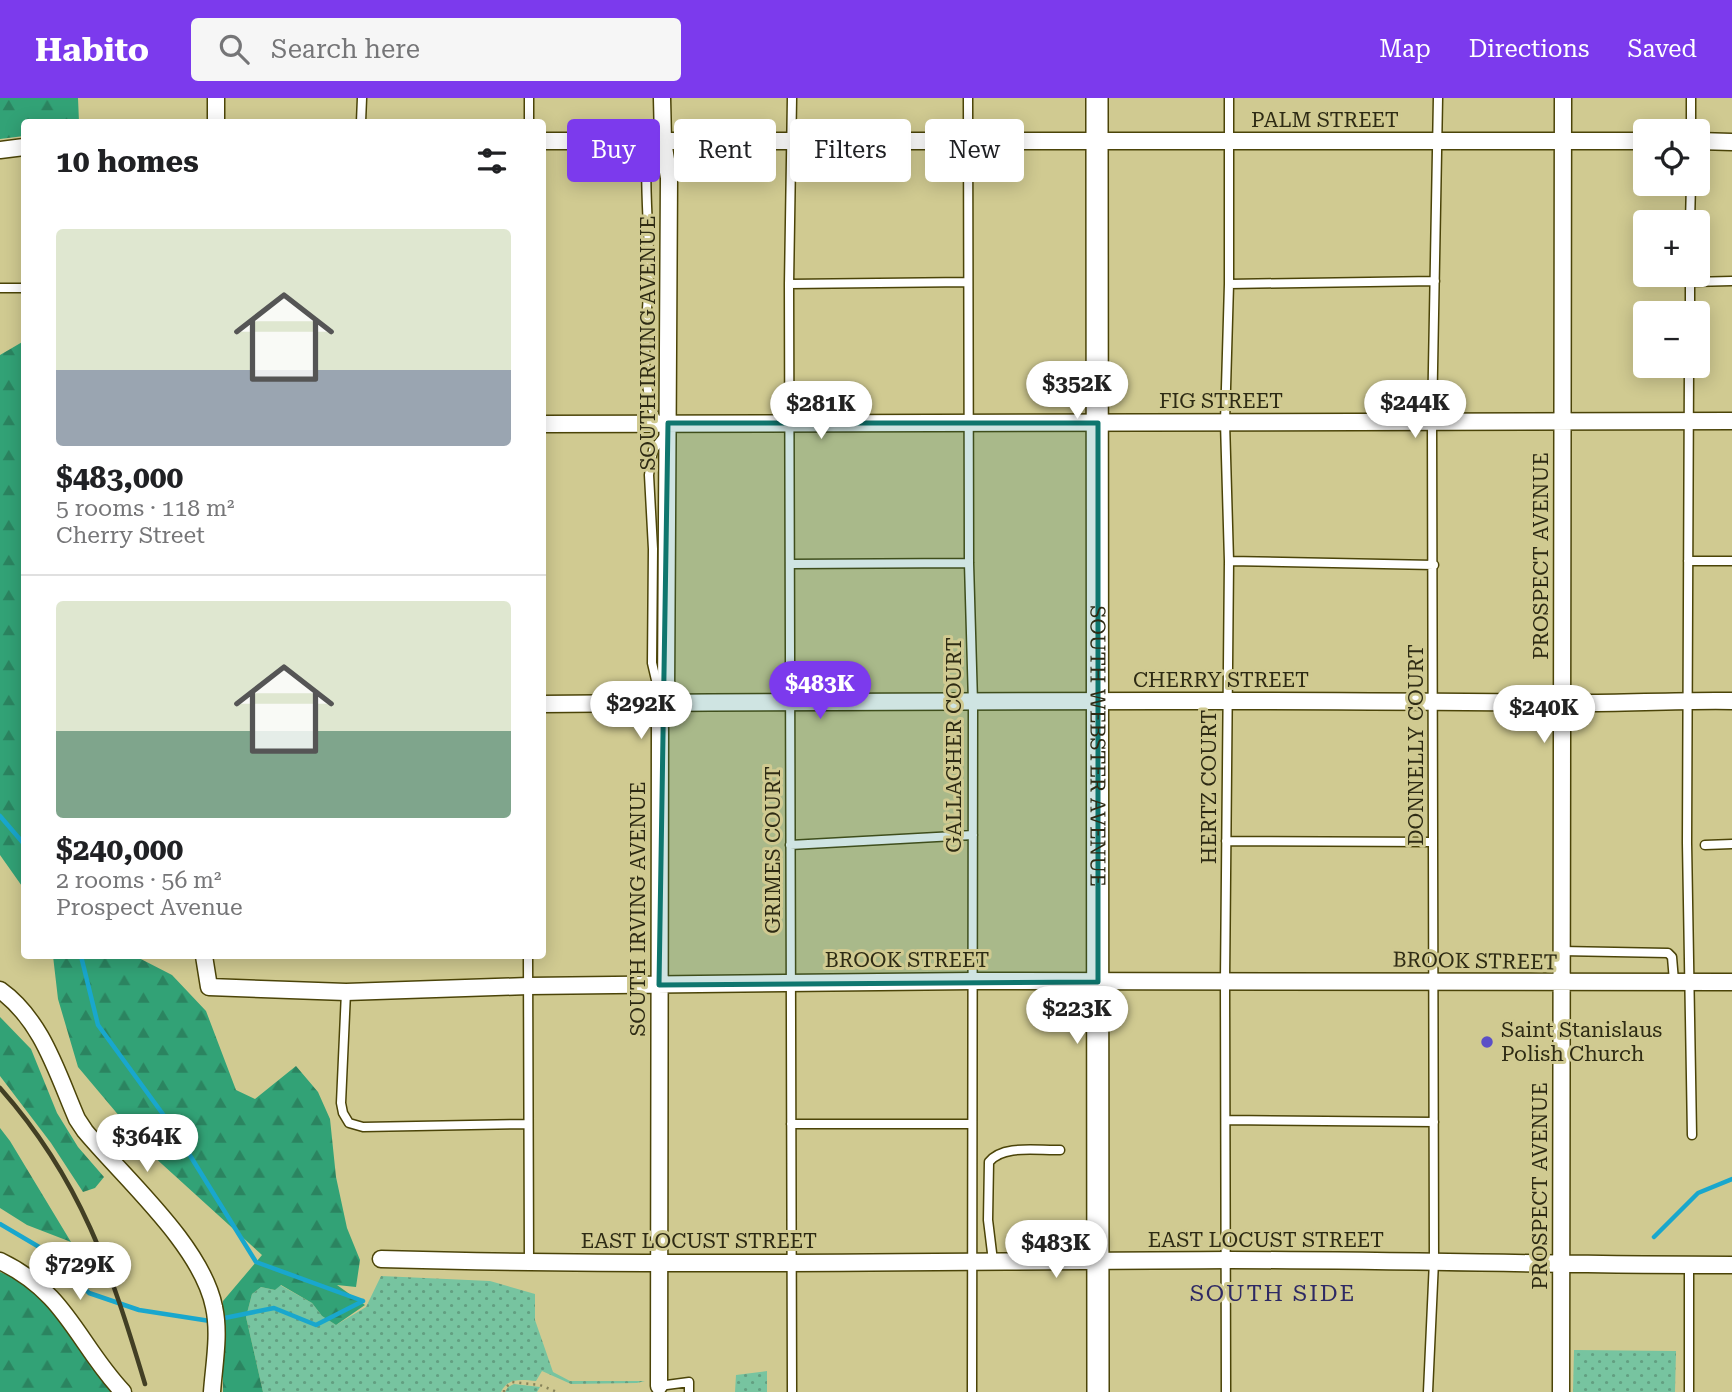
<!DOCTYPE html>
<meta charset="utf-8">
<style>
:root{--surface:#fff;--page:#f6f6f6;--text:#202124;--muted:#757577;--line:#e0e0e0;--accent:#7c3aed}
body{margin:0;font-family:"Roboto Serif",serif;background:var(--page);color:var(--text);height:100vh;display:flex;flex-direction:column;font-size:26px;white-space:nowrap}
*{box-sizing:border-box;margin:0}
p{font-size:23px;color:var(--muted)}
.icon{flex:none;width:38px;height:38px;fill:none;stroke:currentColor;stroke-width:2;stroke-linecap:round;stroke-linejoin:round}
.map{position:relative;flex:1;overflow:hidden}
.drawer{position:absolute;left:21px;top:21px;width:525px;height:840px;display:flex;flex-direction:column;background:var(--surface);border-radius:7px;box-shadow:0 4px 18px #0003}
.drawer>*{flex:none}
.hud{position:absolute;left:567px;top:21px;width:665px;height:63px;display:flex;gap:14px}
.fabs{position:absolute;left:1633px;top:21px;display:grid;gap:14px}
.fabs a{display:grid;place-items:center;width:77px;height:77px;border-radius:7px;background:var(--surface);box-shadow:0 4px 18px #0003;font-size:35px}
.price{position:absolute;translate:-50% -60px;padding:0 16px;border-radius:24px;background:#fff;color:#222;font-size:23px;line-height:46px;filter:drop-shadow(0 2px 4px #0008)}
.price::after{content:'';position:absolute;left:50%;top:42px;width:21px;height:16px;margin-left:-10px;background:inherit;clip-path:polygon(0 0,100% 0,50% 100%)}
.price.selected{background:var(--accent);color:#fff}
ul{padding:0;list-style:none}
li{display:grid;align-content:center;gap:14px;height:371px;padding:0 35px}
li+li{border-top:2px solid var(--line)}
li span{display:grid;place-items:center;height:217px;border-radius:7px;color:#555}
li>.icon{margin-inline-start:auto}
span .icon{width:126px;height:126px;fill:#fffc;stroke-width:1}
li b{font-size:30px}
h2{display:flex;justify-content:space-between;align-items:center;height:84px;padding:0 35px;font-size:30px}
.pill{padding:0 24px;border-radius:7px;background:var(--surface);box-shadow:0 4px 18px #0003;font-size:24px;line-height:63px}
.pill.selected{background:var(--accent);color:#fff}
header{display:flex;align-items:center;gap:42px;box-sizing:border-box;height:98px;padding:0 35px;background:var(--accent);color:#fff}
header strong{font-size:33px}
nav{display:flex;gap:38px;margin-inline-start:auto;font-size:24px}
.search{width:490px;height:63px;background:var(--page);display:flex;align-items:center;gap:18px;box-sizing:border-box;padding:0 24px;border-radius:7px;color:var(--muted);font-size:26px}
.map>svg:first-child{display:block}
</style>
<header>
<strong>Habito</strong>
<div class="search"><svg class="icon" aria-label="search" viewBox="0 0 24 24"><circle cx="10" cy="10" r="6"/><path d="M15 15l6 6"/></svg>Search here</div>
<nav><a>Map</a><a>Directions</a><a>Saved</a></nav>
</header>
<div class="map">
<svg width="1732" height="1294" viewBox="0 0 1732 1294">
<defs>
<pattern id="grass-dots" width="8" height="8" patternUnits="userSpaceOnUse" patternTransform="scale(1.75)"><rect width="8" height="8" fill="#77c4a0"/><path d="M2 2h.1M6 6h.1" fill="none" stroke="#629f81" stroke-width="1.8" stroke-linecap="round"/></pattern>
<pattern id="forest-firs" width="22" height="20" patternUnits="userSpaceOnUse" patternTransform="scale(1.75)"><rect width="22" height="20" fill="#32a276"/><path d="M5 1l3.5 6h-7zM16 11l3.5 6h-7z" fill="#2b8460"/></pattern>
</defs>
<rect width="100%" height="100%" fill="#d0ca91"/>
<path fill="url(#grass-dots)" d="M 381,1178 L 490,1183 L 535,1196 L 535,1222 L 553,1274 L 570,1283 L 645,1283 L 637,1285 L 571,1286 L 542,1273 L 536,1283 C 522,1282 508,1279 501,1294 L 263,1294 L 246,1219 L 252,1196 L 261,1189 L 275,1192 L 280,1187 L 312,1205 L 322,1218 L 336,1227 L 366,1209 Z
M 1574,1252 L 1676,1253 L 1675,1294 L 1573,1294 Z
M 767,1273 L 767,1294 L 735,1294 L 736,1277 Z
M 514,1286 L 540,1289 L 537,1294 L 505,1294 L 508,1289 Z"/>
<path fill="url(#forest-firs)" d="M 0,0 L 78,0 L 79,24 L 24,24 L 24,38 L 0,41 Z
M 24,243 L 24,791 L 0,757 L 0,257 Z
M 53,858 L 135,858 L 172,877 L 206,913 L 236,992 L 255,1001 L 296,968 L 318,994 L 330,1021 L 336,1079 L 347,1130 L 360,1162 L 356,1189 L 337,1187 L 365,1207 L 336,1227 L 322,1218 L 312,1205 L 281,1187 L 275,1192 L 261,1189 L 252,1196 L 246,1219 L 263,1294 L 223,1294 L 223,1203 L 262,1157 L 152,1057 L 78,969 L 58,901 Z
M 0,919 L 31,951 L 57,1015 L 78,1049 L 104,1079 L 95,1090 L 83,1094 L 51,1045 L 0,978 Z
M 0,1030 L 10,1043 L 71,1144 L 27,1127 L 0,1110 Z
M 0,1174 L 27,1185 L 60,1213 L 116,1294 L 0,1294 Z"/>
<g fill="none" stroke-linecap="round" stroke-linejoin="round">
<path stroke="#19a7cd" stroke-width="4.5" d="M 0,718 L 24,746
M 81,858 L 98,927 L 173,1030 L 256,1164 L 363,1203
M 0,1126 L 51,1156 L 89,1195 L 139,1212 L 210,1223 L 274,1210 L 316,1227 L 363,1203
M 1654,1139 L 1698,1095 L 1732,1081"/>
<defs>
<path id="service" d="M 529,0 L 529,24
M 792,0 L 789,186 L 792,1294
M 968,0 L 969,465 L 973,605 L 972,1294
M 1691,0 L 1691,33
M 361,24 L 362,0
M 647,43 C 644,85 649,127 649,168 C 649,218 636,277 657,324
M 1690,124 L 1691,86
M 1690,184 L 1732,183
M 789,186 L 968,184
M 1229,186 L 1435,183
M 0,190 L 24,190
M 1690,215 L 1690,177
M 1689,268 L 1687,745 L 1692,1037
M 1229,463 L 1434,467
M 1688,463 L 1732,463
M 790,466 L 969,465
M 664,592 L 656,582 L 652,565 L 653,451 L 649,377 L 653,352 L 665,337
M 1226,743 L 1433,744
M 790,747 L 973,737
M 1705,747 L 1732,746
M 1561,853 L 1668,855 L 1672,859 L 1674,883
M 528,858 L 529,1165
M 346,894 L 341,1005 L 343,1015 L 349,1025 L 363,1029 L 527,1026
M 1226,1022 L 1434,1024
M 791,1026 L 972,1026
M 993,1163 L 988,1122 L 989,1064 C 1003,1046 1039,1053 1060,1052
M 1689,1167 L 1689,1294
M 659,1288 L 689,1284 L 689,1294
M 1226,1294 L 1225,882 L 1229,463 L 1225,324 L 1229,186 L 1229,0
M 1428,1294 L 1434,1163 L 1432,324 L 1438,0"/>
<path id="minor" d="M 216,0 L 216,24
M 542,43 L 1645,43
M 1698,43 L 1732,44
M 0,52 L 24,49
M 542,326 L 1732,323
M 542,606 C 881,603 1220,601 1559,605 C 1616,606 1674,602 1732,603
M 204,858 L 209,889 L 346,894 L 528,888 L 972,883 L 1732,884
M 0,892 C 42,922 57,975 77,1021 L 85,1033 C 125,1081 202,1148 214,1209 C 220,1236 214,1266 212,1294
M 381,1161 C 664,1169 947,1163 1230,1162 C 1397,1162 1564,1167 1732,1167
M 0,1163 C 67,1195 77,1245 123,1294
M 659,1288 L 660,623 L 666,595 L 669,80 L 663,43 L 662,0
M 1561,1294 L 1563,0"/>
<g id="tertiary">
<path id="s1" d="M 1097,0 L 1098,1294"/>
</g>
</defs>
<use href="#service" stroke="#4b4408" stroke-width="11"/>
<use href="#minor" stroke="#4b4408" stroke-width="19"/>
<use href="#tertiary" stroke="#4b4408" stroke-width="24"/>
<path stroke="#868258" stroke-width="2.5" stroke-dasharray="2 5" stroke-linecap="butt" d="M 504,1294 L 504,1291 L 512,1284 L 540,1287 L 557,1294"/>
<use href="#service" stroke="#fff" stroke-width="8"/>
<use href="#minor" stroke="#fff" stroke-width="16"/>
<use href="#tertiary" stroke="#fff" stroke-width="21"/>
<path stroke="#423f24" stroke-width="4.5" d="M 0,990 C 81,1081 111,1173 145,1286"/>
</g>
<path fill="#0f766e" fill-opacity="0.2" stroke="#0f766e" stroke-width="5" stroke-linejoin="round" d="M 668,325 L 1098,325 L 1098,884 L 659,887 Z"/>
<circle fill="#5b4fc7" stroke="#d0ca91" stroke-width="2.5" cx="1487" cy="944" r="7"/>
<g text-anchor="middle" stroke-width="6" stroke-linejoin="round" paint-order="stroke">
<g font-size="21" fill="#2e2b14" stroke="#d0ca91">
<text x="1325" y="29">PALM STREET</text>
<text transform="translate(648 245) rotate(-90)" y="7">SOUTH IRVING AVENUE</text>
<text x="1221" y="310">FIG STREET</text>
<text transform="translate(1541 458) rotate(-90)" y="7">PROSPECT AVENUE</text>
<text x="1221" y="589">CHERRY STREET</text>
<text transform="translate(954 647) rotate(-90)" y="7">GALLAGHER COURT</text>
<text dy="7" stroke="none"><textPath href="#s1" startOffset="648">SOUTH WEBSTER AVENUE</textPath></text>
<text transform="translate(1416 647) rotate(-90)" y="7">DONNELLY COURT</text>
<text transform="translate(1209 689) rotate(-90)" y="7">HERTZ COURT</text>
<text transform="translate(773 752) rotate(-90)" y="7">GRIMES COURT</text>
<text transform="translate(638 811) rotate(-90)" y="7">SOUTH IRVING AVENUE</text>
<text x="907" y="869">BROOK STREET</text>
<text transform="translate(1475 863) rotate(1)" y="7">BROOK STREET</text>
<text transform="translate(1540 1088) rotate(-90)" y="7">PROSPECT AVENUE</text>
<text x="1266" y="1149">EAST LOCUST STREET</text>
<text x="699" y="1150">EAST LOCUST STREET</text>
</g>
<g font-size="21" fill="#2e2b14" stroke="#d0ca91" text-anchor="start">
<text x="1501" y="939">Saint Stanislaus<tspan x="1501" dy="24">Polish Church</tspan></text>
</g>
<g font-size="23" letter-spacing="2" fill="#2e2964" stroke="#d0ca91">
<text x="1273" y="1203">SOUTH SIDE</text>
</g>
</g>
</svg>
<div class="fabs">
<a><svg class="icon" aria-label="locate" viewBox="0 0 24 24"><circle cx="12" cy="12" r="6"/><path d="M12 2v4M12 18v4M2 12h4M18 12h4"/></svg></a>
<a>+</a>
<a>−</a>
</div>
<b class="price" style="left:1077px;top:323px">$352K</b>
<b class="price" style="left:1415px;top:342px">$244K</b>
<b class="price" style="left:821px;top:343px">$281K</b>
<b class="price selected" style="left:820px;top:623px">$483K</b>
<b class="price" style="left:641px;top:643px">$292K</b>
<b class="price" style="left:1544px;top:647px">$240K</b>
<b class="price" style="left:1077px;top:948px">$223K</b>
<b class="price" style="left:147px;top:1076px">$364K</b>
<b class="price" style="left:1056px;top:1182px">$483K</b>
<b class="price" style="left:80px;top:1204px">$729K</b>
<div class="hud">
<a class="pill selected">Buy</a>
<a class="pill">Rent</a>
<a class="pill">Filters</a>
<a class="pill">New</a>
</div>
<section class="drawer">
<h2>10 homes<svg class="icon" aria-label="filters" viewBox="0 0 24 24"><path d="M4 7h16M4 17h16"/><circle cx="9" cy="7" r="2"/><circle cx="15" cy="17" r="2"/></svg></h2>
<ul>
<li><span style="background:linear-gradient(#dfe7d0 65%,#9aa5b1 0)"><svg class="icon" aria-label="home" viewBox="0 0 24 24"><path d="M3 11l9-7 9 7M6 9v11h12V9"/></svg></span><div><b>$483,000</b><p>5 rooms · 118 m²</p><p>Cherry Street</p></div></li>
<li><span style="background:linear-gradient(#dfe7d0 60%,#7fa58c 0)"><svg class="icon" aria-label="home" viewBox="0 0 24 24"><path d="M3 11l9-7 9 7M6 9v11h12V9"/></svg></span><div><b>$240,000</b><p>2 rooms · 56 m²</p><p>Prospect Avenue</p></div></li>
</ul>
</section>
</div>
